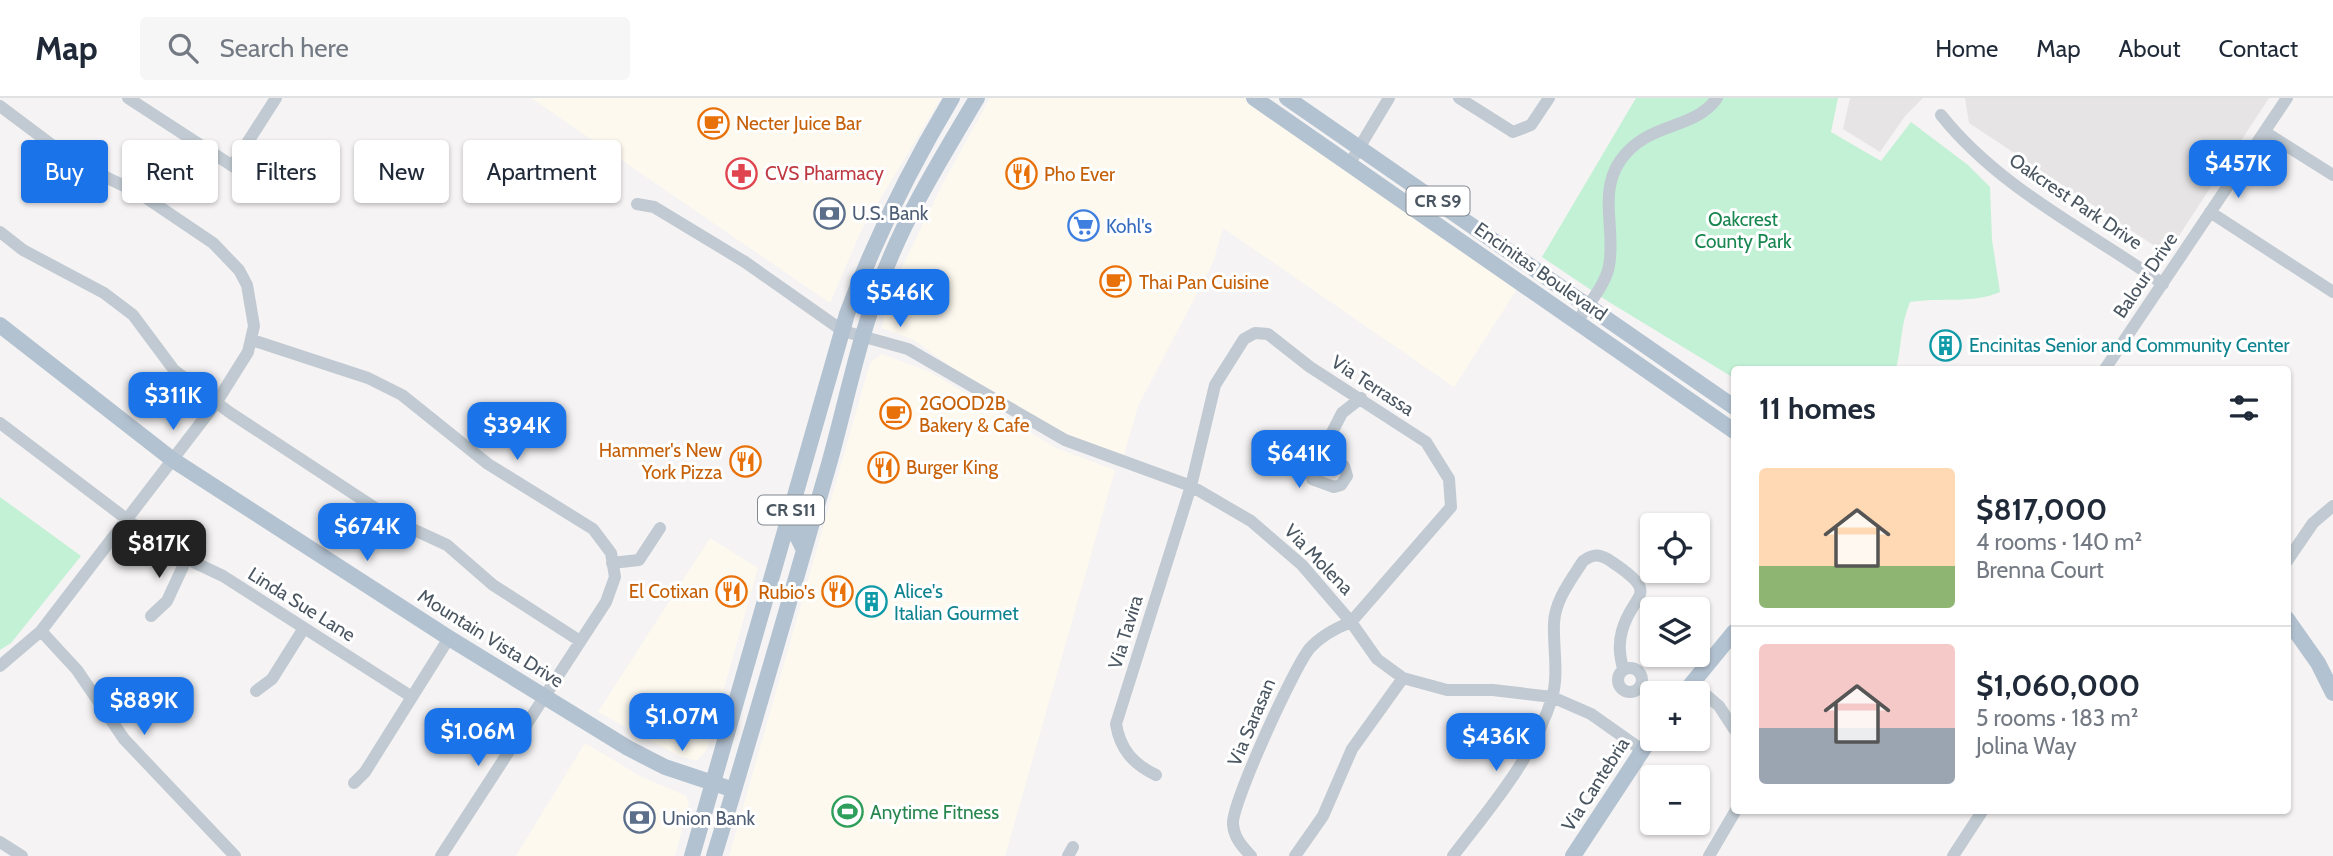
<!DOCTYPE html>
<meta charset="utf-8">
<style>
:root{--surface:#fff;--page:#f6f6f7;--text:#1f2937;--muted:#747a83;--line:#e0e1e3;--accent:#1a73e8}
body{margin:0;font-family:Cabin,sans-serif;background:var(--page);color:var(--text);height:100vh;display:flex;flex-direction:column;font-size:26px;white-space:nowrap}
*{box-sizing:border-box;margin:0}
p{font-size:23px;color:var(--muted)}
.icon{flex:none;width:38px;height:38px;fill:none;stroke:currentColor;stroke-width:2;stroke-linecap:round;stroke-linejoin:round}
.map{position:relative;flex:1;overflow:hidden}
.drawer{position:absolute;left:1731px;top:268px;width:560px;height:448px;display:flex;flex-direction:column;background:var(--surface);border-radius:7px;box-shadow:0 2px 5px #0004}
.drawer>*{flex:none}
.banner{position:absolute;left:21px;top:42px;width:665px;height:63px;display:flex;gap:14px}
.buttons{position:absolute;left:1640px;top:415px;display:grid;gap:14px}
.buttons a{display:grid;place-items:center;width:70px;height:70px;border-radius:7px;background:var(--surface);box-shadow:0 2px 5px #0004;font-size:35px}
.price{position:absolute;translate:-50% -60px;padding:0 16px;border-radius:14px;background:var(--accent);color:#fff;font-size:23px;line-height:46px;filter:drop-shadow(0 2px 4px #0008)}
.price::after{content:'';position:absolute;left:50%;top:42px;width:21px;height:16px;margin-left:-10px;background:inherit;clip-path:polygon(0 0,100% 0,50% 100%)}
.price.current{background:#222;color:#fff}
ul{padding:0;list-style:none}
li{display:flex;align-items:center;gap:21px;height:175px;padding:0 28px}
li+li{border-top:2px solid var(--line)}
li span{display:grid;place-items:center;flex:none;width:196px;height:140px;border-radius:7px;color:#555}
li>.icon{margin-inline-start:auto}
span .icon{width:84px;height:84px;fill:#fffc;stroke-width:1}
li b{font-size:30px}
h2{display:flex;justify-content:space-between;align-items:center;height:84px;padding:0 28px;font-size:30px}
.pill{padding:0 24px;border-radius:7px;background:var(--surface);box-shadow:0 2px 5px #0004;font-size:24px;line-height:63px}
.pill.current{background:var(--accent);color:#fff}
header{display:flex;align-items:center;gap:42px;box-sizing:border-box;height:98px;padding:0 35px;background:var(--surface);border-bottom:2px solid var(--line)}
header strong{font-size:33px}
nav{display:flex;gap:38px;margin-inline-start:auto;font-size:24px}
.search{width:490px;height:63px;background:var(--page);display:flex;align-items:center;gap:18px;box-sizing:border-box;padding:0 24px;border-radius:7px;color:var(--muted);font-size:26px}
.map>svg:first-child{display:block}
</style>
<header>
<strong>Map</strong>
<div class="search"><svg class="icon" aria-label="search" viewBox="0 0 24 24"><circle cx="10" cy="10" r="6"/><path d="M15 15l6 6"/></svg>Search here</div>
<nav><a>Home</a><a>Map</a><a>About</a><a>Contact</a></nav>
</header>
<div class="map">
<svg width="2333" height="758" viewBox="0 0 2333 758">
<rect width="100%" height="100%" fill="#f5f3f3"/>
<path fill="#fdf9ef" d="M 531,0 L 941,0 L 861,133 L 830,205 Z
M 990,0 L 1246,0 L 1519,188 L 1454,289 L 1223,130 L 1213,165 L 1138,308 L 1123,360 L 1056,333 L 961,276 L 914,242 L 882,230 L 887,200 L 943,85 Z
M 882,256 L 930,274 L 1056,350 L 1115,372 L 1005,758 L 729,758 L 870,265 Z
M 710,440 L 758,470 L 707,651 L 697,663 L 679,658 L 598,614 Z
M 585,645 L 640,678 L 686,698 L 689,705 L 675,758 L 516,758 Z"/>
<path fill="#e6e4e5" d="M 1850,0 L 1923,0 L 1905,18 L 1880,54 L 1843,31 Z
M 1965,0 L 2269,0 L 2167,156 L 1969,25 Z"/>
<path fill="#c3f1d5" d="M 1636,0 L 1838,0 L 1831,34 L 1881,63 L 1911,24 L 1968,67 L 1990,89 L 1992,142 L 2000,194 C 1973,206 1940,199 1910,204 C 1900,228 1902,247 1896,271 L 1734,271 L 1734,280 L 1609,204 L 1542,159 Z
M 0,399 L 81,458 L 11,545 L 0,552 Z"/>
<g fill="none" stroke-linecap="round" stroke-linejoin="round">
<path stroke="#c1cad2" stroke-width="12" d="M 128,0 L 271,93
M 1459,0 L 1513,34 L 1531,27 L 1549,0
M 0,8 L 76,65 L 139,95 L 213,145 L 239,172 L 247,187 L 254,228 L 248,254 L 216,305 L 41,533 L 0,568
M 1941,17 C 2000,91 2087,132 2163,186
M 2265,34 L 2333,77
M 1350,65 L 1389,0
M 233,67 L 276,0
M 637,106 L 654,109 L 745,164 L 843,233 L 908,251 L 1065,342 L 1191,388 L 1251,423 L 1302,467 L 1351,524 L 1377,561 L 1403,580 L 1447,592 L 1493,592 L 1552,599 L 1591,616 L 1642,652
M 2210,114 L 2333,194
M 0,134 L 23,152 L 104,195 L 133,217 L 174,272 L 229,314 L 395,423 L 447,447 L 493,487 L 580,543
M 1577,224 C 1587,208 1606,186 1609,168 C 1616,133 1598,95 1620,63 C 1647,23 1694,33 1717,0
M 252,242 L 368,280 L 402,297 L 488,366 L 593,431 L 611,455 L 615,479 L 606,504 L 441,758
M 2105,271 L 2287,0
M 0,325 L 166,451 L 223,478 L 412,599
M 1321,356 L 1344,368 L 1347,378 L 1341,387 L 1334,389 L 1312,381 Z
M 1321,356 L 1342,315 L 1361,300
M 2287,463 L 2313,425 L 2333,408
M 612,465 L 639,462 L 660,430
M 151,518 L 167,503 L 186,462
M 41,533 L 77,572 L 124,641 L 235,758
M1618 582a12 12 0 1 1 24 0a12 12 0 1 1-24 0Z
M 1692,585 L 1719,608 L 1734,631
M 256,593 L 272,581 L 304,530
M 1156,677 C 1133,666 1120,651 1116,626 L 1191,388 L 1215,287 L 1244,241 L 1255,235 L 1268,236 L 1310,269 L 1426,344 L 1449,381 L 1451,409 L 1351,524 C 1336,530 1321,538 1310,550 C 1295,567 1231,707 1233,726 C 1234,740 1242,748 1251,758
M 354,685 L 365,674 L 449,540
M 0,744 L 22,758
M 1068,758 L 1073,749
M 1295,758 L 1323,718 L 1352,651 L 1403,580
M 1453,758 C 1491,708 1533,661 1552,600 C 1559,576 1553,550 1554,525 C 1555,502 1571,482 1583,463 C 1594,455 1601,456 1612,464 C 1663,498 1632,494 1622,533 C 1618,547 1620,558 1623,571
M 1709,758 L 1736,712
M 1953,758 L 1983,712"/>
<path stroke="#b3c2d1" stroke-width="16" d="M 1254,0 L 1734,333
M 1287,0 L 1734,309
M 0,227 L 173,362 L 449,540 L 628,650 L 665,669 L 734,692
M 802,409 L 796,436 L 804,452
M 2287,521 L 2318,565 L 2333,595
M 1684,595 L 1734,534
M 692,758 L 847,216 C 876,138 909,72 952,0
M 714,758 C 754,628 791,497 829,366 C 846,305 858,243 881,183 C 905,118 942,59 977,0
M 1573,758 L 1652,638"/>
</g>
<defs>
<symbol id="cafe-ring" viewBox="-11 -11 22 22"><circle r="9.5" fill="#fff" stroke="#e8710a" stroke-width="1.5"/><path d="M-5.5-4.5H6V0H3Q3 3.5 0 3.5H-2.5Q-5.5 3.5-5.5 0ZM3-3.2v2h1.7v-2ZM-6 4.5H4V6H-6Z" fill="#e8710a"/></symbol>
<symbol id="pharmacy-ring" viewBox="-11 -11 22 22"><circle r="9.5" fill="#fff" stroke="#e0444e" stroke-width="1.5"/><path d="M-2-6h4v4h4v4h-4v4h-4v-4h-4v-4h4Z" fill="#e0444e"/></symbol>
<symbol id="restaurant-ring" viewBox="-11 -11 22 22"><circle r="9.5" fill="#fff" stroke="#e8710a" stroke-width="1.5"/><path d="M-5-6h1v4h1v-4h1v4h1v-4h1v5L-1.5 .5V6h-2V.5L-5-1ZM5-6V6H3V1.5H1.5Q1.5-4 5-6Z" fill="#e8710a"/></symbol>
<symbol id="bank-ring" viewBox="-11 -11 22 22"><circle r="9.5" fill="#fff" stroke="#5c6f8a" stroke-width="1.5"/><path d="M-6-4H6V4H-6ZM0-2.3a2.3 2.3 0 1 0 0 4.6a2.3 2.3 0 1 0 0-4.6Z" fill="#5c6f8a"/></symbol>
<symbol id="supermarket-ring" viewBox="-11 -11 22 22"><circle r="9.5" fill="#fff" stroke="#3f7fe0" stroke-width="1.5"/><path d="M-6-5.5h2.5l.6 2H6L4.5 2H-2.5L-4.4-4H-6ZM-1.5 3.2a1.3 1.3 0 1 0 .1 0ZM3 3.2a1.3 1.3 0 1 0 .1 0Z" fill="#3f7fe0"/></symbol>
<symbol id="building-ring" viewBox="-11 -11 22 22"><circle r="9.5" fill="#fff" stroke="#0f9aa8" stroke-width="1.5"/><path d="M-4-6H4V6H1V3H-1V6H-4ZM-2.5-4.3h1.7v1.8h-1.7ZM.8-4.3h1.7v1.8H.8ZM-2.5-1h1.7V.8h-1.7ZM.8-1h1.7V.8H.8Z" fill="#0f9aa8"/></symbol>
<symbol id="stadium-ring" viewBox="-11 -11 22 22"><circle r="9.5" fill="#fff" stroke="#2e9e5b" stroke-width="1.5"/><path d="M0-5a6.5 5 0 1 0 0 10a6.5 5 0 1 0 0-10ZM-3.5-1.8h7v3.6h-7Z" fill="#2e9e5b"/></symbol>
</defs>
<g fill-rule="evenodd">
<use href="#cafe-ring" x="696" y="8" width="35" height="35"/>
<use href="#pharmacy-ring" x="724" y="58" width="35" height="35"/>
<use href="#restaurant-ring" x="1004" y="58" width="35" height="35"/>
<use href="#bank-ring" x="812" y="98" width="35" height="35"/>
<use href="#supermarket-ring" x="1066" y="110" width="35" height="35"/>
<use href="#cafe-ring" x="1098" y="166" width="35" height="35"/>
<use href="#building-ring" x="1928" y="230" width="35" height="35"/>
<use href="#cafe-ring" x="878" y="298" width="35" height="35"/>
<use href="#restaurant-ring" x="728" y="346" width="35" height="35"/>
<use href="#restaurant-ring" x="866" y="352" width="35" height="35"/>
<use href="#restaurant-ring" x="714" y="476" width="35" height="35"/>
<use href="#restaurant-ring" x="820" y="476" width="35" height="35"/>
<use href="#building-ring" x="854" y="486" width="35" height="35"/>
<use href="#stadium-ring" x="830" y="696" width="35" height="35"/>
<use href="#bank-ring" x="622" y="702" width="35" height="35"/>
</g>
<g text-anchor="middle" stroke-width="6" stroke-linejoin="round" paint-order="stroke">
<g fill="#fff" stroke="#808990" stroke-width="2">
<rect x="1406.5" y="88.5" width="63" height="29" rx="5"/>
<rect x="758" y="397.5" width="66" height="29" rx="5"/>
</g>
<g font-size="18" font-weight="bold" fill="#4a5661">
<text x="1438" y="109">CR S9</text>
<text x="791" y="418">CR S11</text>
</g>
<g font-size="19" fill="#c56008" stroke="#fff" text-anchor="start">
<text x="736" y="32">Necter Juice Bar</text>
<text x="1044" y="83">Pho Ever</text>
<text x="1139" y="191">Thai Pan Cuisine</text>
<text x="919" y="312">2GOOD2B<tspan x="919" dy="22">Bakery &amp; Cafe</tspan></text>
<text x="722" y="359" text-anchor="end">Hammer's New<tspan x="722" dy="22">York Pizza</tspan></text>
<text x="906" y="376">Burger King</text>
<text x="709" y="500" text-anchor="end">El Cotixan</text>
<text x="815" y="501" text-anchor="end">Rubio's</text>
</g>
<g font-size="19" fill="#be3a42" stroke="#fff" text-anchor="start">
<text x="765" y="82">CVS Pharmacy</text>
</g>
<g font-size="19" fill="#4a5661" stroke="#fff">
<text transform="translate(2076 103) rotate(34)" y="7">Oakcrest Park Drive</text>
<text transform="translate(1541 173) rotate(35)" y="7">Encinitas Boulevard</text>
<text transform="translate(2145 177) rotate(-56)" y="7">Balour Drive</text>
<text transform="translate(1373 287) rotate(33)" y="7">Via Terrassa</text>
<text transform="translate(1319 461) rotate(46)" y="7">Via Molena</text>
<text transform="translate(302 506) rotate(32)" y="7">Linda Sue Lane</text>
<text transform="translate(1125 534) rotate(-73)" y="7">Via Tavira</text>
<text transform="translate(491 540) rotate(32)" y="7">Mountain Vista Drive</text>
<text transform="translate(1251 624) rotate(-67)" y="7">Via Sarasan</text>
<text transform="translate(1595 686) rotate(-57)" y="7">Via Cantebria</text>
</g>
<g font-size="19" fill="#4e5e75" stroke="#fff" text-anchor="start">
<text x="852" y="122">U.S. Bank</text>
<text x="662" y="727">Union Bank</text>
</g>
<g font-size="19" fill="#17864f" stroke="#fff">
<text x="1743" y="128">Oakcrest<tspan x="1743" dy="22">County Park</tspan></text>
</g>
<g font-size="19" fill="#366cbe" stroke="#fff" text-anchor="start">
<text x="1106" y="135">Kohl's</text>
</g>
<g font-size="19" fill="#0d838f" stroke="#fff" text-anchor="start">
<text x="1969" y="254">Encinitas Senior and Community Center</text>
<text x="894" y="500">Alice's<tspan x="894" dy="22">Italian Gourmet</tspan></text>
</g>
<g font-size="19" fill="#27864d" stroke="#fff" text-anchor="start">
<text x="870" y="721">Anytime Fitness</text>
</g>
</g>
</svg>
<div class="buttons">
<a><svg class="icon" aria-label="locate" viewBox="0 0 24 24"><circle cx="12" cy="12" r="6"/><path d="M12 2v4M12 18v4M2 12h4M18 12h4"/></svg></a>
<a><svg class="icon" aria-label="layers" viewBox="0 0 24 24"><path d="M12 4l9 5-9 5-9-5zM3 14l9 5 9-5"/></svg></a>
<a>+</a>
<a>−</a>
</div>
<b class="price" style="left:2238px;top:102px">$457K</b>
<b class="price" style="left:900px;top:231px">$546K</b>
<b class="price" style="left:173px;top:334px">$311K</b>
<b class="price" style="left:517px;top:364px">$394K</b>
<b class="price" style="left:1299px;top:392px">$641K</b>
<b class="price" style="left:367px;top:465px">$674K</b>
<b class="price current" style="left:159px;top:482px">$817K</b>
<b class="price" style="left:144px;top:639px">$889K</b>
<b class="price" style="left:682px;top:655px">$1.07M</b>
<b class="price" style="left:478px;top:670px">$1.06M</b>
<b class="price" style="left:1496px;top:675px">$436K</b>
<div class="banner">
<a class="pill current">Buy</a>
<a class="pill">Rent</a>
<a class="pill">Filters</a>
<a class="pill">New</a>
<a class="pill">Apartment</a>
</div>
<section class="drawer">
<h2>11 homes<svg class="icon" aria-label="filters" viewBox="0 0 24 24"><path d="M4 7h16M4 17h16"/><circle cx="9" cy="7" r="2"/><circle cx="15" cy="17" r="2"/></svg></h2>
<ul>
<li><span style="background:linear-gradient(#ffd9b3 70%,#8fb573 0)"><svg class="icon" aria-label="home" viewBox="0 0 24 24"><path d="M3 11l9-7 9 7M6 9v11h12V9"/></svg></span><div><b>$817,000</b><p>4 rooms · 140 m²</p><p>Brenna Court</p></div></li>
<li><span style="background:linear-gradient(#f6c9c9 60%,#9aa5b1 0)"><svg class="icon" aria-label="home" viewBox="0 0 24 24"><path d="M3 11l9-7 9 7M6 9v11h12V9"/></svg></span><div><b>$1,060,000</b><p>5 rooms · 183 m²</p><p>Jolina Way</p></div></li>
</ul>
</section>
</div>
